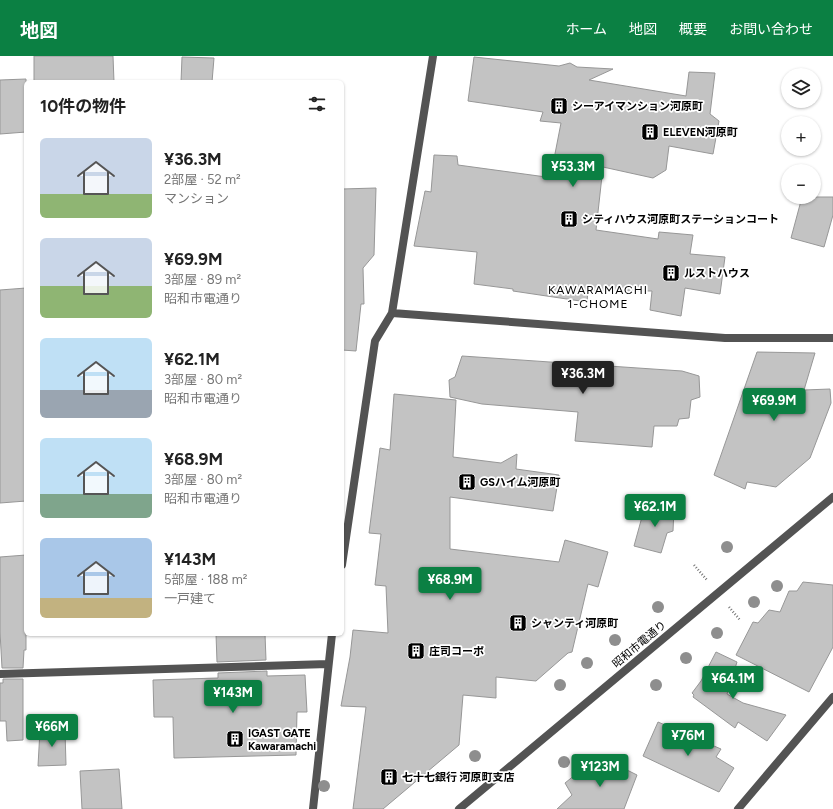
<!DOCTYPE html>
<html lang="ja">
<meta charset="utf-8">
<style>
:root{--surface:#fff;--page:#f6f6f6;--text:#222;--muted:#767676;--accent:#0b8043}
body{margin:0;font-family:Figtree,"Noto Sans JP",sans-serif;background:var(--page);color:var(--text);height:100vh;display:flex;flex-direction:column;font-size:15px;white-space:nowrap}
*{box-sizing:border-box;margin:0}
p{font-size:13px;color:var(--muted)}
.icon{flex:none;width:22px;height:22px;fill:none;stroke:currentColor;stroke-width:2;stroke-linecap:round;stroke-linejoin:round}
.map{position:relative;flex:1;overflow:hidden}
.panel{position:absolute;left:24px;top:24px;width:320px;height:556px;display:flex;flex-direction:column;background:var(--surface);border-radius:6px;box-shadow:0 1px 3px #0004}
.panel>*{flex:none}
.fabs{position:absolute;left:781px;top:12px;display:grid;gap:8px}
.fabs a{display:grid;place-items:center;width:40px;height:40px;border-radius:50%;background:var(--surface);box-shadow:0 1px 3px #0004;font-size:20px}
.price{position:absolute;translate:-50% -34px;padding:0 9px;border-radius:4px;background:var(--accent);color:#fff;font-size:13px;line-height:26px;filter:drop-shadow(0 1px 2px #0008)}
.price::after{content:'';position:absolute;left:50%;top:24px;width:12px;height:9px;margin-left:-6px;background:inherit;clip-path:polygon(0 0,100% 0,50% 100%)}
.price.on{background:#222;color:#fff}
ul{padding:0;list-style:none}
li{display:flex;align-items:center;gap:12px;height:100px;padding:0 16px}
li span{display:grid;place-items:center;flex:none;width:112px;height:80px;border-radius:6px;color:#555}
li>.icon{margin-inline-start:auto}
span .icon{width:48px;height:48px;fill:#fffc;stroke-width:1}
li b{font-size:17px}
h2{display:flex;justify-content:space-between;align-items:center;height:48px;padding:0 16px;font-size:17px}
header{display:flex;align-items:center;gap:24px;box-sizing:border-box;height:56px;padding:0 20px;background:var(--accent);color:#fff}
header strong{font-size:19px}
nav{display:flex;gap:22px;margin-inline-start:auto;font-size:14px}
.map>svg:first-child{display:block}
</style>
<header>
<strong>地図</strong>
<nav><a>ホーム</a><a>地図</a><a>概要</a><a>お問い合わせ</a></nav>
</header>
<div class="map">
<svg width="833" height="753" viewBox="0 0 833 753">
<rect width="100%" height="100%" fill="#fff"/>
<path fill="#c3c3c3" stroke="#979797" d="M 34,0 L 113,0 L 114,26 L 34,26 Z
M 182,1 L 214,2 L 212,26 L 181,26 Z
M 474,1 L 559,10 L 570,7 L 577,11 L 613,13 L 589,24 L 686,40 L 689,16 L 715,17 L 710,58 L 719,65 L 713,98 L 669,90 L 666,114 L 653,122 L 603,111 L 596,174 L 658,183 L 659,176 L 693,179 L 690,198 L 725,201 L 720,238 L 685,232 L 681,260 L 650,254 L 652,235 L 588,235 L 587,246 L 513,235 L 513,233 L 474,228 L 477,196 L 414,190 L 425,135 L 431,136 L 434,99 L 457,100 L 458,109 L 546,121 L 547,108 L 553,108 L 561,67 L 540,65 L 543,56 L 468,45 Z
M 26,23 L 26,76 L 0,78 L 0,24 Z
M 376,132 L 374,199 L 363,212 L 364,248 L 361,248 L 356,295 L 342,294 L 342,133 Z
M 802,141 L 833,141 L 833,159 L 824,191 L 791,182 Z
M 26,232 L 26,445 L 0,447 L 0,234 Z
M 757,296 L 815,297 L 804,334 L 830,333 L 831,347 L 810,402 L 776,431 L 747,426 L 745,433 L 714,419 Z
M 462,300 L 682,315 L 699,320 L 700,341 L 691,344 L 689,362 L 679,363 L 677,370 L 654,370 L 652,391 L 575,385 L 578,356 L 482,348 L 450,341 L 449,324 L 455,321 Z
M 394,338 L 456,344 L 453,401 L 501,407 L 517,398 L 516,413 L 559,419 L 553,455 L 450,441 L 450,493 L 559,506 L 565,484 L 608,496 L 598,531 L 588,528 L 572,596 L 568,597 L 536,625 L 496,621 L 496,642 L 463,639 L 459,689 L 383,753 L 353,753 L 366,651 L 341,650 L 350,601 L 353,574 L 388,577 L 386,530 L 375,529 L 381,478 L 369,477 L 380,392 L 390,394 Z
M 645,450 L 674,453 L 673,475 L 667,477 L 661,497 L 634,490 Z
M 26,499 L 26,594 L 24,594 L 23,612 L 2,612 L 0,576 L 0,501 Z
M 803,526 L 833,529 L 833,591 L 809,636 L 736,599 L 753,566 L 758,567 L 769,554 L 780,556 L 789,535 L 797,535 Z
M 216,578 L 265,578 L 266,604 L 217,606 Z
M 716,596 L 737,606 L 727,638 L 743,647 L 786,659 L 767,685 L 738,666 L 735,672 L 693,641 L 694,639 L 692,637 L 701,625 Z
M 267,615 L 267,620 L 305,619 L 307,656 L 297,656 L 296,699 L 174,702 L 173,661 L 154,661 L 153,624 L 218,622 L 218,617 Z
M 3,623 L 23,623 L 23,684 L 7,685 L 6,665 L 0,665 L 0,627 L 3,627 Z
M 658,666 L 721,693 L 716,701 L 734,712 L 719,736 L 643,700 Z
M 40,674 L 65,675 L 66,709 L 38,710 Z
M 591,706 L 599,716 L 611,706 L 637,719 L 624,753 L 557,753 L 572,739 L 565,727 Z
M 119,713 L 122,753 L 82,753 L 80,715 Z"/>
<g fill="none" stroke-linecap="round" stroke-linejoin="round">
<path stroke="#757575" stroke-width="2.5" stroke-dasharray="1 2" stroke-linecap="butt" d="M 694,509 L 707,524
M 729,551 L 740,564"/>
<path stroke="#535353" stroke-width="8" d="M 392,257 L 725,282 L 833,282
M 342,509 L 375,285 L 392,257 L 433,0
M 0,618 L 328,608
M 313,753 L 332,578
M 738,753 L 833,641"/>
<path stroke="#535353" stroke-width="8" d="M 459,753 L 833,441"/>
</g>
<g fill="#8e8e8e">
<circle cx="727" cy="491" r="6"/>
<circle cx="777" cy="530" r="6"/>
<circle cx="754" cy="546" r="6"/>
<circle cx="658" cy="551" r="6"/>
<circle cx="717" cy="577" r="6"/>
<circle cx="615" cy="584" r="6"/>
<circle cx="686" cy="602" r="6"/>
<circle cx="587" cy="607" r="6"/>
<circle cx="560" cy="629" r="6"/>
<circle cx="656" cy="629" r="6"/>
<circle cx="475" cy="700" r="6"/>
<circle cx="564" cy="706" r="6"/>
<circle cx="449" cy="721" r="6"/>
<circle cx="324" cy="730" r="6"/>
</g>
<defs>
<symbol id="building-square" viewBox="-11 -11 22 22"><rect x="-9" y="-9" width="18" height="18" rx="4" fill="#000" stroke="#fff"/><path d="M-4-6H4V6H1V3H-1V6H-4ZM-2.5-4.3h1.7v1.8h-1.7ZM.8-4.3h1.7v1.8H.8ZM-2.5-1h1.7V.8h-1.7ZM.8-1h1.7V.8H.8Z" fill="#fff"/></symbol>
</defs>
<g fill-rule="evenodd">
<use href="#building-square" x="549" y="40" width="20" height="20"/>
<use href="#building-square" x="640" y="66" width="20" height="20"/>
<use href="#building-square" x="559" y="153" width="20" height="20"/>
<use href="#building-square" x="661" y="207" width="20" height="20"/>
<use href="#building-square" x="457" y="416" width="20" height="20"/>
<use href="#building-square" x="508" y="557" width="20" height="20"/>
<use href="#building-square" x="406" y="585" width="20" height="20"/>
<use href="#building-square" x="225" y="673" width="20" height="20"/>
<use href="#building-square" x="379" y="711" width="20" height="20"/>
</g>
<g text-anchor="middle" stroke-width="3.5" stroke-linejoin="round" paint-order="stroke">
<g font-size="11" font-weight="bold" fill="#000" stroke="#fff" text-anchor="start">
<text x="572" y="54">シーアイマンション河原町</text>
<text x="663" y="80">ELEVEN河原町</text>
<text x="582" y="167">シティハウス河原町ステーションコート</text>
<text x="684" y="221">ルストハウス</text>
<text x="480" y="430">GSハイム河原町</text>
<text x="531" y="571">シャンティ河原町</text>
<text x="429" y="599">庄司コーポ</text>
<text x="248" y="681">IGAST GATE<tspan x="248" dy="13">Kawaramachi</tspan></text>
<text x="402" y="725">七十七銀行 河原町支店</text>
</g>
<g font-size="11" fill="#000" stroke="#fff">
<text transform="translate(639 588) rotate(-40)" y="4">昭和市電通り</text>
</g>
<g font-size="12" letter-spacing="1" fill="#000" stroke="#fff">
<text x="598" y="238">KAWARAMACHI<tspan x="598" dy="14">1-CHOME</tspan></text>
</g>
</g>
</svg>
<div class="fabs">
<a><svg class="icon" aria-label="layers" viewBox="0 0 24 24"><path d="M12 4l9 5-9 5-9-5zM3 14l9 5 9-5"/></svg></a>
<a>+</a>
<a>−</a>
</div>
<b class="price" style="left:573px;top:132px">¥53.3M</b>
<b class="price on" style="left:583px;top:339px">¥36.3M</b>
<b class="price" style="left:774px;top:366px">¥69.9M</b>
<b class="price" style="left:655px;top:472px">¥62.1M</b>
<b class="price" style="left:450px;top:545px">¥68.9M</b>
<b class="price" style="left:733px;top:644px">¥64.1M</b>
<b class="price" style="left:233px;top:658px">¥143M</b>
<b class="price" style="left:52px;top:692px">¥66M</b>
<b class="price" style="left:688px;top:701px">¥76M</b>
<b class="price" style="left:600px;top:732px">¥123M</b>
<section class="panel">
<h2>10件の物件<svg class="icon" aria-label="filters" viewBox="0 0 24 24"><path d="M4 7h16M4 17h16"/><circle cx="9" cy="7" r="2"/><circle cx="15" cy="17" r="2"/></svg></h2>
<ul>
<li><span style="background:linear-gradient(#c9d6e8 70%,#8fb573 0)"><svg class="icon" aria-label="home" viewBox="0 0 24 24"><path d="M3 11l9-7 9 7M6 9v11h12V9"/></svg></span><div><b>¥36.3M</b><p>2部屋 · 52 m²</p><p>マンション</p></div></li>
<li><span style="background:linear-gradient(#c9d6e8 60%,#8fb573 0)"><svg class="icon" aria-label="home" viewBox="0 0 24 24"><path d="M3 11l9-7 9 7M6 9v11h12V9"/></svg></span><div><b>¥69.9M</b><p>3部屋 · 89 m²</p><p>昭和市電通り</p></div></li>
<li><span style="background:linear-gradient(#bfe0f5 65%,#9aa5b1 0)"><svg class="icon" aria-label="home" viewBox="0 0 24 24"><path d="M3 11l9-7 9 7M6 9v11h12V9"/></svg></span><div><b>¥62.1M</b><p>3部屋 · 80 m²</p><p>昭和市電通り</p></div></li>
<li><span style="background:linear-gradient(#bfe0f5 70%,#7fa58c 0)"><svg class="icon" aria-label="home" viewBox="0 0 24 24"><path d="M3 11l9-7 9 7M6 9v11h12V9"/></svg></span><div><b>¥68.9M</b><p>3部屋 · 80 m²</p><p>昭和市電通り</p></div></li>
<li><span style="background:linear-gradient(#a9c7e8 75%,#c2b280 0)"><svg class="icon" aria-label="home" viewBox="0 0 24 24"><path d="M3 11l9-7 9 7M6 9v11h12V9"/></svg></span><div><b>¥143M</b><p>5部屋 · 188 m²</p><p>一戸建て</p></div></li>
</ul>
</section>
</div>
